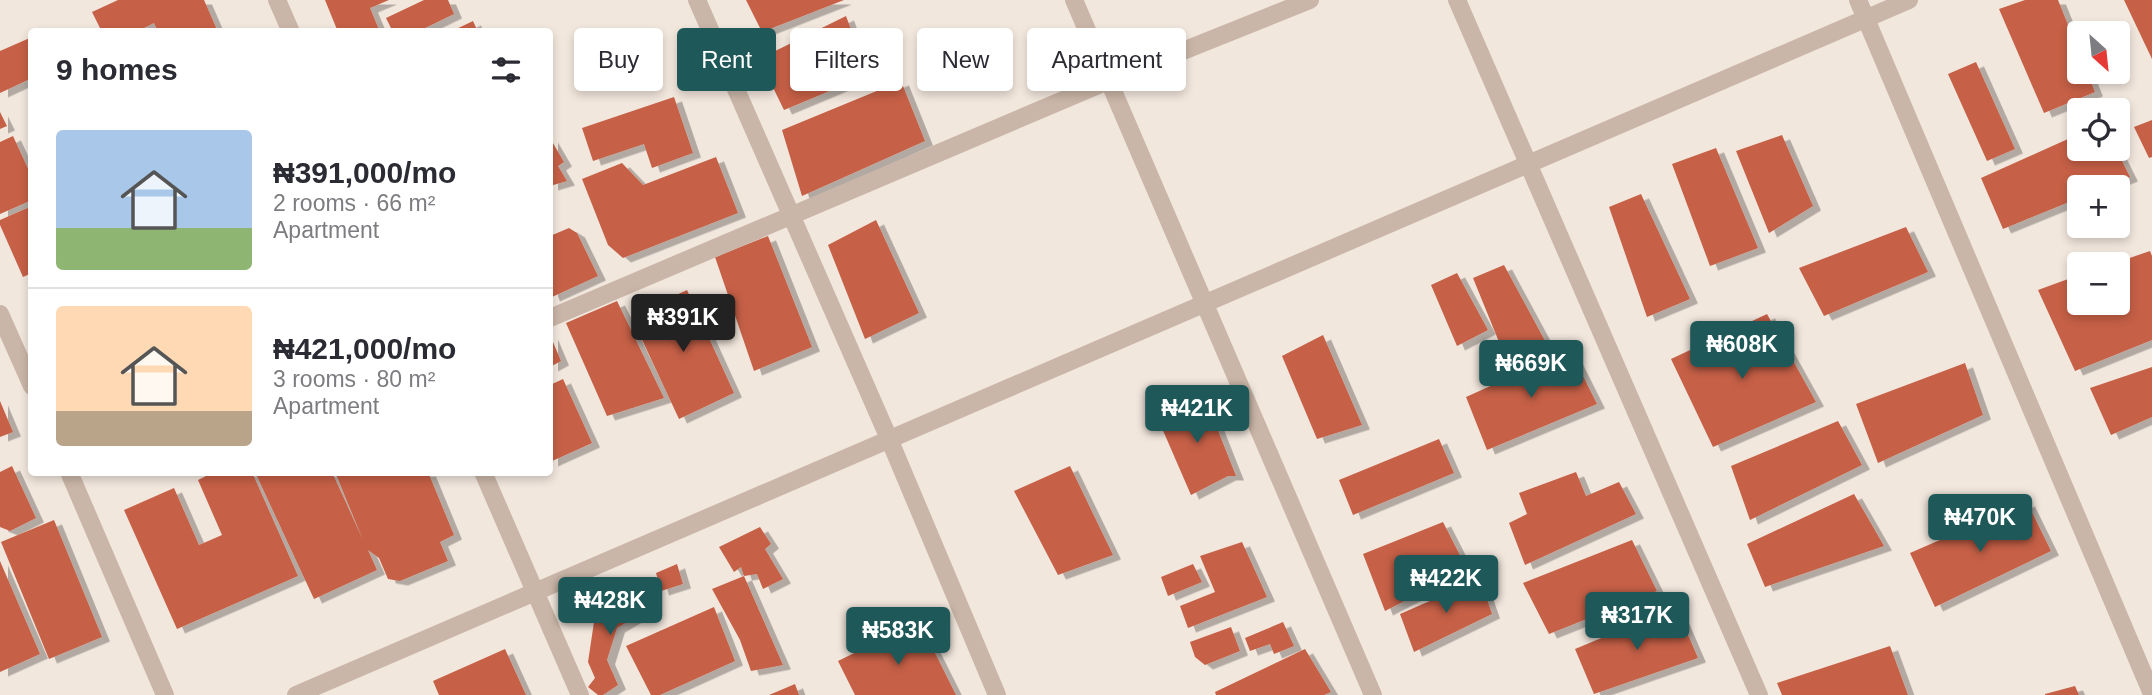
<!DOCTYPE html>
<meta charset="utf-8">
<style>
:root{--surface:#fff;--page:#f7f7f7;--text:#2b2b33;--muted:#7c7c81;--line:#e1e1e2;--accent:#1e5859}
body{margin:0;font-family:Arial,sans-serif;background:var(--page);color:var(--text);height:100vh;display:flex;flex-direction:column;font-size:26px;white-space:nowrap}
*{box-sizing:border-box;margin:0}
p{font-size:23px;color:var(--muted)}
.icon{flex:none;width:38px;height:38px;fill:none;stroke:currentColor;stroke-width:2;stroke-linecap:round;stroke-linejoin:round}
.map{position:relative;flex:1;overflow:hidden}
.drawer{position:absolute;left:28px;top:28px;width:525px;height:448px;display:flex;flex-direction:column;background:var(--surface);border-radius:7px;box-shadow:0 4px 10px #0003}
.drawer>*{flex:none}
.top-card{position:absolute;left:574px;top:28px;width:665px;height:63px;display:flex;gap:14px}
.needle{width:46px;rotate:153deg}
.controls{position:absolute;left:2067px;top:21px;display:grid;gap:14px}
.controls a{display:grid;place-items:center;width:63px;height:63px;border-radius:7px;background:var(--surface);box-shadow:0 4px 10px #0003;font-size:35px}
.price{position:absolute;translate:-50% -60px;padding:0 16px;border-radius:7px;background:var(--accent);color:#fff;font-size:23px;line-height:46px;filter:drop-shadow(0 2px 4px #0008)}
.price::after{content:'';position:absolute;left:50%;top:42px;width:21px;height:16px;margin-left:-10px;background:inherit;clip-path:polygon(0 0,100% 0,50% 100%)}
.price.selected{background:#222;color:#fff}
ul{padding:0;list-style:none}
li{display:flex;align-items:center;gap:21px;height:175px;padding:0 28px}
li+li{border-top:2px solid var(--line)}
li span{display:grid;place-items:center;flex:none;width:196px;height:140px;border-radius:7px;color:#555}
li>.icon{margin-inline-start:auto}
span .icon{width:84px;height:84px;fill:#fffc;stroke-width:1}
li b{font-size:30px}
h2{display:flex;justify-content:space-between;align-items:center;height:84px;padding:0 28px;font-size:30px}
.pill{padding:0 24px;border-radius:7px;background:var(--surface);box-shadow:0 4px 10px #0003;font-size:24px;line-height:63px}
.pill.selected{background:var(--accent);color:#fff}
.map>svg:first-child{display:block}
</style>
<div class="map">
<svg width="2152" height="695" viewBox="0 0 2152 695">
<defs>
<filter id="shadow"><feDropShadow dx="8" dy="4.5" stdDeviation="0" flood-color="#0004"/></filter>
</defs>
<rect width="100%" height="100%" fill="#f2e7dd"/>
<path fill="#c66047" filter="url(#shadow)" d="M 118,0 L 204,0 L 218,32 L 158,32 L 154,23 L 136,32 L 102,32 L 92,12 Z
M 325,0 L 389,0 L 370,8 L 380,32 L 338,32 Z
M 424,0 L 448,0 L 454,14 L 417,32 L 393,32 L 386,18 Z
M 746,0 L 844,0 L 762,32 Z
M 2025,0 L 2058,0 L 2079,52 L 2079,72 L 2087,72 L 2095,92 L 2044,113 L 1999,9 Z
M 2124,0 L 2152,0 L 2152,59 Z
M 846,16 L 868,75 L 784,110 L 759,59 Z
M 473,21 L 478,32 L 450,32 Z
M 32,37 L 32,78 L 0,93 L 0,51 Z
M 1976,62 L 2015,149 L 1987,161 L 1948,74 Z
M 901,81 L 925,141 L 802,196 L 782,130 Z
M 674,97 L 693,153 L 652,168 L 644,144 L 593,161 L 582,128 Z
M 0,112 L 7,126 L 0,129 Z
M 2152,120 L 2152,157 L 2149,158 L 2134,127 Z
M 2079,134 L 2079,149 L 2116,149 L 2130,177 L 2105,187 L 2079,187 L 2079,198 L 2003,229 L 1981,178 Z
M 1782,135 L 1813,206 L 1769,233 L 1736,151 Z
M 13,136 L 30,173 L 32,172 L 32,200 L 0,214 L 0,142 Z
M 550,138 L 564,162 L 558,166 L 567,181 L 550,186 Z
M 1716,148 L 1758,248 L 1710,266 L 1672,164 Z
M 716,157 L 738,213 L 623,258 L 608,245 L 582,179 L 622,163 L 643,185 Z
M 1641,194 L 1690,299 L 1647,317 L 1609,207 Z
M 32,206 L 32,273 L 23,277 L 0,225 L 0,220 Z
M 876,220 L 919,313 L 865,339 L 828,245 Z
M 1906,227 L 1928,272 L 1824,316 L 1799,268 Z
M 569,228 L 577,233 L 598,276 L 552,297 L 550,292 L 550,236 Z
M 768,236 L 812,347 L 754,371 L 715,257 Z
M 2150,251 L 2152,256 L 2152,340 L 2075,371 L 2038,290 L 2079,275 L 2079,303 L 2118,303 L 2118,264 L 2112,264 Z
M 1504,265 L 1551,352 L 1510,369 L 1473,278 Z
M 1457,273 L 1488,330 L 1457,346 L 1431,285 Z
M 687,290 L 734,393 L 679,419 L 631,316 Z
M 617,301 L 664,398 L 607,416 L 566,323 Z
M 1767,314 L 1816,402 L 1713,447 L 1671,359 Z
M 550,335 L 561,361 L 550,367 Z
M 1323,335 L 1362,425 L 1317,439 L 1282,356 Z
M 1570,350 L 1597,404 L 1487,450 L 1466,397 Z
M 1965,363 L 1983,415 L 1878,463 L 1856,404 Z
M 2152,367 L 2152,417 L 2111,435 L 2090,388 Z
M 563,379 L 592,443 L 550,462 L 550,385 Z
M 1204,395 L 1236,476 L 1228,476 L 1191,495 L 1158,419 Z
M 0,401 L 13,432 L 0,437 Z
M 1838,421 L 1862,465 L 1750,520 L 1731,466 Z
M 1439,439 L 1454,473 L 1353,515 L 1339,480 Z
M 12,466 L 36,518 L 10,531 L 0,527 L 0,472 Z
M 1070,466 L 1113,555 L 1058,575 L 1014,491 Z
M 214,472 L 252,472 L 298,576 L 177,629 L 124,510 L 174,488 L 199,545 L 222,535 L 198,480 Z
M 255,472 L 332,472 L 363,540 L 335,472 L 428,472 L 454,535 L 440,542 L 448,561 L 400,581 L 388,579 L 379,558 L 368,550 L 377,570 L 314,599 Z
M 1576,472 L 1586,496 L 1619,482 L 1636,514 L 1525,565 L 1509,523 L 1527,514 L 1519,493 Z
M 1854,494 L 1884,546 L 1765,587 L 1747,544 Z
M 2027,502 L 2051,551 L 1935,607 L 1910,553 Z
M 54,520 L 102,637 L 49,659 L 1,542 Z
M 1443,522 L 1467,569 L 1385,611 L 1363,554 Z
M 760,527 L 771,544 L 765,549 L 783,579 L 763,589 L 757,574 L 744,576 L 783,665 L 751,671 L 740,640 L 712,589 L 744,576 L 741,567 L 734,572 L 719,547 Z
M 1632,540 L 1657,591 L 1549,634 L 1523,583 Z
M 1242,542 L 1267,597 L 1188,628 L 1180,606 L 1215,592 L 1200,556 Z
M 0,561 L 40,654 L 0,672 Z
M 677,564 L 683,584 L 661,591 L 656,573 Z
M 1193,564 L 1202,582 L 1168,596 L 1161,577 Z
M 1480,579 L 1492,614 L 1414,652 L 1400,614 Z
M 630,580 L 642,605 L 632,609 L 636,617 L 617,628 L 607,660 L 618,685 L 603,695 L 598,695 L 588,687 L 595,678 L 588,662 L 594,622 L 620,604 L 613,588 Z
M 714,607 L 735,661 L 660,695 L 651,695 L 626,646 Z
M 1676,607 L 1698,658 L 1594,694 L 1575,649 Z
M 919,621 L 956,695 L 855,695 L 838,661 Z
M 1283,622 L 1294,646 L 1274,654 L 1270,644 L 1250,651 L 1245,638 Z
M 1231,627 L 1240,651 L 1205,665 L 1195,657 L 1190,642 Z
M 1890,646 L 1908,695 L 1782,695 L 1777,683 Z
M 505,649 L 526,695 L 439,695 L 433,681 Z
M 1305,649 L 1331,692 L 1324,695 L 1216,695 L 1215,692 Z
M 795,684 L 799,695 L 769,695 Z
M 2075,686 L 2079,695 L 2045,695 L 2045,694 Z"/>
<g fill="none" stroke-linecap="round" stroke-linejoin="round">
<path stroke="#cab6a8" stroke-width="18" d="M 277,0 L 291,32
M 697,0 L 890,441 L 997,695
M 1074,0 L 1373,695
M 1457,0 L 1759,695
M 1858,0 L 2152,694
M 0,314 L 32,386
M 550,318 L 1108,81 L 1310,0
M 69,472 L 165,695
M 483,472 L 580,695"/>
<path stroke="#cab6a8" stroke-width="18" d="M 296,695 L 1909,0"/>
</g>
</svg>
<div class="controls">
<a><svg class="needle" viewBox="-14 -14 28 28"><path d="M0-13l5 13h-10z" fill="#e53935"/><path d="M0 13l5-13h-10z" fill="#7c7c81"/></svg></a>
<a><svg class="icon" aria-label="locate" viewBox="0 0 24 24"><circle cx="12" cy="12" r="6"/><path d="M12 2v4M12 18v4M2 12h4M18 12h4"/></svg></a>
<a>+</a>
<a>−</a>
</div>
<b class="price selected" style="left:683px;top:354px">₦391K</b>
<b class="price" style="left:1742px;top:381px">₦608K</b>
<b class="price" style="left:1531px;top:400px">₦669K</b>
<b class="price" style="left:1197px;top:445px">₦421K</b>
<b class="price" style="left:1980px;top:554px">₦470K</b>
<b class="price" style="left:1446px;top:615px">₦422K</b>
<b class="price" style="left:610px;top:637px">₦428K</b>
<b class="price" style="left:1637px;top:652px">₦317K</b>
<b class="price" style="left:898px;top:667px">₦583K</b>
<div class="top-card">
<a class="pill">Buy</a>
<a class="pill selected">Rent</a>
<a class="pill">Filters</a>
<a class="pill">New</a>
<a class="pill">Apartment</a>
</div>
<section class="drawer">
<h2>9 homes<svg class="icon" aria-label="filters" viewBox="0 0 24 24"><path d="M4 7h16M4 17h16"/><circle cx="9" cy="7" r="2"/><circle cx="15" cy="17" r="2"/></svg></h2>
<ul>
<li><span style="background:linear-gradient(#a9c7e8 70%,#8fb573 0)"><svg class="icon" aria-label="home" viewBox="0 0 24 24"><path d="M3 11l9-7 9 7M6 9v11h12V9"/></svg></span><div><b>₦391,000/mo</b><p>2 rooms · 66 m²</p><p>Apartment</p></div></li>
<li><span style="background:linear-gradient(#ffd9b3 75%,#b9a48a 0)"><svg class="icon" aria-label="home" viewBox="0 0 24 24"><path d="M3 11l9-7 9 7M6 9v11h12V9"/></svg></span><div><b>₦421,000/mo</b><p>3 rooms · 80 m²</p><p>Apartment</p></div></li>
</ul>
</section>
</div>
